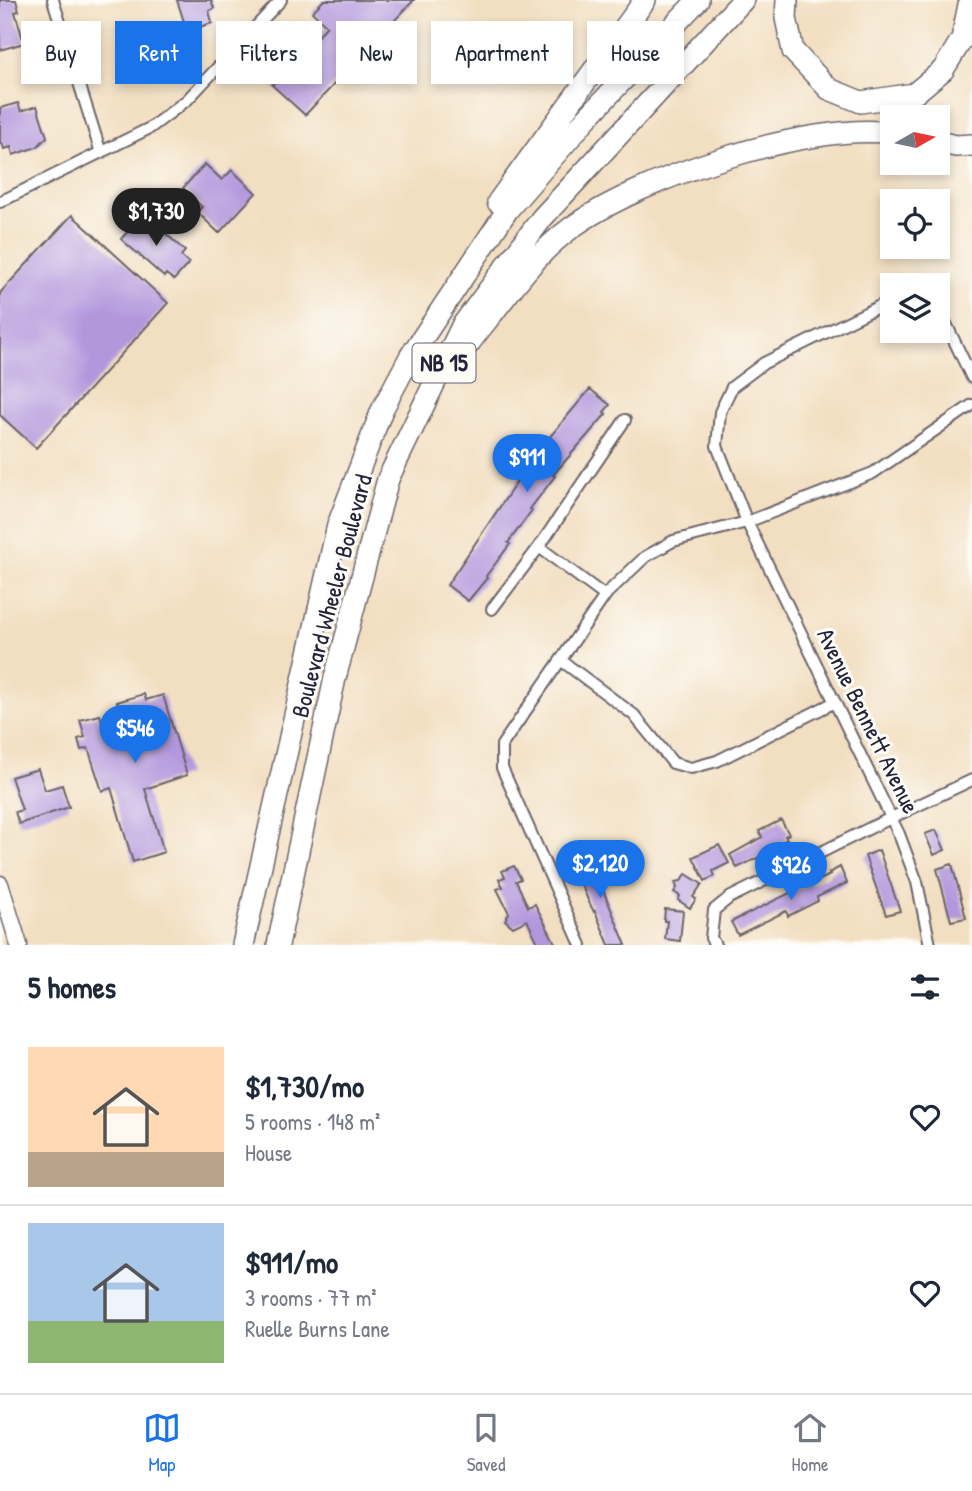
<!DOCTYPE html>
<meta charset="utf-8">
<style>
:root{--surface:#fff;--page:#f6f6f7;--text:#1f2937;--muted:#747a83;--line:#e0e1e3;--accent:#1a73e8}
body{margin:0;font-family:"Patrick Hand",sans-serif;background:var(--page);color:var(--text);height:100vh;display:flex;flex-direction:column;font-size:26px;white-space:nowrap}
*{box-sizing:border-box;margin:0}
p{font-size:23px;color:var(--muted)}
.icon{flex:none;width:38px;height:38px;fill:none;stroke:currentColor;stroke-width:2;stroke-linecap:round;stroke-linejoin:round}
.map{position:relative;height:945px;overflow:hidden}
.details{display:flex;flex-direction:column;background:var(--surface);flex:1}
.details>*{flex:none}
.hud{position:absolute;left:21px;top:21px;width:931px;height:63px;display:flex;gap:14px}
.needle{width:46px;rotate:81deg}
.buttons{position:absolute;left:880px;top:105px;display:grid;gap:14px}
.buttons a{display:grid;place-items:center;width:70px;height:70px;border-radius:0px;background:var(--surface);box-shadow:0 4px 10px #0003;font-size:35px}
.price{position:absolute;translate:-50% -60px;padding:0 16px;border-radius:24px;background:var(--accent);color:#fff;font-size:23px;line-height:46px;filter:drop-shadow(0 2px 4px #0008)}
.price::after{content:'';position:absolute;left:50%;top:42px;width:21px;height:16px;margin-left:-10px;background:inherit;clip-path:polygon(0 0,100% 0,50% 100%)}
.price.selected{background:#222;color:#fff}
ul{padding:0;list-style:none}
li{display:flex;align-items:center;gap:21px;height:175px;padding:0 28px}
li+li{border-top:2px solid var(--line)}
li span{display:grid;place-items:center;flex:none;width:196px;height:140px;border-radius:0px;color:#555}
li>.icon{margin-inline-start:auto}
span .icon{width:84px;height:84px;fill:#fffc;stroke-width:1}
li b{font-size:30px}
h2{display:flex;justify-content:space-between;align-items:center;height:84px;padding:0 28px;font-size:30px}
.pill{padding:0 24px;border-radius:0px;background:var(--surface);box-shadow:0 4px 10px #0003;font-size:24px;line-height:63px}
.pill.selected{background:var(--accent);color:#fff}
.dock{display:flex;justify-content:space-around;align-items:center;height:98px;border-top:2px solid var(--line);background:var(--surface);font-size:19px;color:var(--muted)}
.dock a{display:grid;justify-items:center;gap:4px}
.dock .selected{color:var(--accent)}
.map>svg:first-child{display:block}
</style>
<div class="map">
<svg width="972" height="945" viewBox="0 0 972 945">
<rect width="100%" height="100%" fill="#fdfcf7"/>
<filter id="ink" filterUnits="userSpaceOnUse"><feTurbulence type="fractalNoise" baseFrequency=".0143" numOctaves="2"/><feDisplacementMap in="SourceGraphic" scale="14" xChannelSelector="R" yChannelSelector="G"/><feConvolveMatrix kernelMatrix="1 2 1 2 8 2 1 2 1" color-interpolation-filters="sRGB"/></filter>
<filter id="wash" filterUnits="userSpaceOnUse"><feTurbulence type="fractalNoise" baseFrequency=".00686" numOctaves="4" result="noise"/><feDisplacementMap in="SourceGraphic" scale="28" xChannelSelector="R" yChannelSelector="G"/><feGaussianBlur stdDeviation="1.57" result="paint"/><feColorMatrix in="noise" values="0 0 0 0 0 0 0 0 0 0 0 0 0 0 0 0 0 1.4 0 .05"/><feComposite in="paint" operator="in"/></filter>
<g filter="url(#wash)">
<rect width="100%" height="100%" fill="#f2dec0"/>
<g id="blocks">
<path fill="#b297dd" d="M 0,0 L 16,0 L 19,11 L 15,12 L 24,43 L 0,50 Z
M 177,0 L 211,0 L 214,8 L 209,11 L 212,23 L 187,31 Z
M 324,0 L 414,0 L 305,115 L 272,85 L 327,26 L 312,12 Z
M 18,103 L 21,111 L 37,106 L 47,137 L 37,147 L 13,155 L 11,147 L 4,149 L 2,143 L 0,144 L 0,108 Z
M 205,164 L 222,180 L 232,170 L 256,193 L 219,233 L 197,212 L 202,207 L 183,188 Z
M 144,214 L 185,251 L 181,256 L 189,263 L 174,280 L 166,274 L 164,277 L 121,239 Z
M 72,215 L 168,303 L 36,448 L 0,415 L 0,293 Z
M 590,389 L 610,405 L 604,412 L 606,414 L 553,475 L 555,476 L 530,509 L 532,510 L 508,543 L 510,544 L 486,576 L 487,578 L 468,601 L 447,585 L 537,452 Z
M 144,694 L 146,700 L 163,695 L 187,775 L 145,789 L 164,852 L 133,862 L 111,788 L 102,791 L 88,748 L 81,750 L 78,739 L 85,737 L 80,720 L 100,715 L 105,730 L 123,724 L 117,702 Z
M 38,769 L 45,790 L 62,785 L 69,807 L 19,824 L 15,812 L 22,810 L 11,777 Z
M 781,820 L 789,834 L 785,836 L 787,839 L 777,845 L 778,848 L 737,868 L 730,855 L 762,837 L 759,831 Z
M 936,830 L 945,850 L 934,855 L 925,834 Z
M 719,845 L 729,863 L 713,871 L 715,876 L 705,881 L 693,857 Z
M 879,850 L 900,911 L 886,915 L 865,856 Z
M 587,858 L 590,864 L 598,860 L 599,864 L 608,867 L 606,871 L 609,878 L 600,883 L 626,945 L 609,945 L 595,911 L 594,912 L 588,900 L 579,879 L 584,877 L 577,862 Z
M 952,864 L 966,918 L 951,921 L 937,869 Z
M 514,866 L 521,879 L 516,881 L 528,907 L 535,904 L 556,945 L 539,945 L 527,920 L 513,927 L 505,920 L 509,913 L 497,889 L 503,887 L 499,879 L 505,877 L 502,871 Z
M 840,867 L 847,883 L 817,897 L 818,901 L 788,916 L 786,911 L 738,935 L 731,922 L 810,883 L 810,885 L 830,875 L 829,873 Z
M 686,874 L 702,884 L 693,897 L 696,899 L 690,908 L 678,900 L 680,896 L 674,892 L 677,888 L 675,882 L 681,881 Z
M 665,909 L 683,911 L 680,941 L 665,939 L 667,921 L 664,921 Z"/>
</g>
</g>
<g filter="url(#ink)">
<use href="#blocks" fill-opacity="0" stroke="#6b646a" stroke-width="2"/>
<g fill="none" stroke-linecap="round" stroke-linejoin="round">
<defs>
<path id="street" d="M 53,0 L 101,153
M 0,202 L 150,128 L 187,100 L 281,0
M 892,300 L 764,363 L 732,387 L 720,412 L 717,446 L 747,522 L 899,834 L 917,882 L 930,945
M 938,307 L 972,378
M 539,547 L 605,596
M 492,609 L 539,547 L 625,420
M 562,661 L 634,715 L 673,763 L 691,768 L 717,761 L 835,702
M 581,945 L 502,768 L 502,745 L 607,593 L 645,557 L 673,541 L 747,522 L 873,473 L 972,405
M 715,945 L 711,938 L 714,910 L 729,898 L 872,827 L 972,780"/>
<path id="secondary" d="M 0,884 L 19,945"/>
<path id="highway" d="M 787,0 L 786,18 L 793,51 L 829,89 L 861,102 L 914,94 L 943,70 L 962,39 L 970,0
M 938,142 L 956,146 L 972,145
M 498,202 L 645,0
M 457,361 C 467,344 480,329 492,314 C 516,283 538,252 571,228 C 639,178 808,122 892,133
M 243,945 L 338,525 L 382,410 L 410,357 L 508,209 L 586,119 L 698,0
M 278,945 L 335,678 L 388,479 L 462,326 L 542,218 L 743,0"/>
</defs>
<use href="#street" stroke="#6b646a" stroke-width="14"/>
<use href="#secondary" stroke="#6b646a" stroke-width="19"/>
<use href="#highway" stroke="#6b646a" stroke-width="24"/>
<use href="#street" stroke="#fff" stroke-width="10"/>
<use href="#secondary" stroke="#fff" stroke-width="16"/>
<use href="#highway" stroke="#fff" stroke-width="21"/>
</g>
</g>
<g text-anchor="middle" stroke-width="6" stroke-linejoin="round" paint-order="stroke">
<rect fill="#fdfcf7" stroke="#646373" stroke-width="2" x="412.5" y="343.5" width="63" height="39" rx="5"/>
<g font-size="23" font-weight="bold" fill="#22223b">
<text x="444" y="371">NB 15</text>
</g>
<g font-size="24" fill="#22223b" stroke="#fdfcf7">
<text transform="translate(332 596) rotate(-75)" y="8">Boulevard Wheeler Boulevard</text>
<text transform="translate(868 721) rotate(64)" y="8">Avenue Bennett Avenue</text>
</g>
</g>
</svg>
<div class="buttons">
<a><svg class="needle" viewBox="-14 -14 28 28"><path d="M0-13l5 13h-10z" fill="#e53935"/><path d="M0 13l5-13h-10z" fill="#747a83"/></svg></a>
<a><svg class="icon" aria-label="locate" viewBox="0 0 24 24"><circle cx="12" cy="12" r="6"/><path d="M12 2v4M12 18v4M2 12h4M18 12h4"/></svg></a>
<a><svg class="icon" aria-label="layers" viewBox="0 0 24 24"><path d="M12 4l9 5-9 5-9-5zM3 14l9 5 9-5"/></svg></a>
</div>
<b class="price selected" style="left:156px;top:248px">$1,730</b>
<b class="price" style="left:527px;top:494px">$911</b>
<b class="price" style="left:135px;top:765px">$546</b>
<b class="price" style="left:600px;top:900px">$2,120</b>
<b class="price" style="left:791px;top:902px">$926</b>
<div class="hud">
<a class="pill">Buy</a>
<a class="pill selected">Rent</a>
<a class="pill">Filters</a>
<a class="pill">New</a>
<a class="pill">Apartment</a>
<a class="pill">House</a>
</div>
</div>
<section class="details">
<h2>5 homes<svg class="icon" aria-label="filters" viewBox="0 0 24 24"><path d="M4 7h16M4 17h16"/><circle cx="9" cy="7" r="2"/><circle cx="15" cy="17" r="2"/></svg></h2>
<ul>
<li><span style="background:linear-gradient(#ffd9b3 75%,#b9a48a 0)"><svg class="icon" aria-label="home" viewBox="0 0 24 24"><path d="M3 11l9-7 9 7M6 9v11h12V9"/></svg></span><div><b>$1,730/mo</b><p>5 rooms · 148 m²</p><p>House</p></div><svg class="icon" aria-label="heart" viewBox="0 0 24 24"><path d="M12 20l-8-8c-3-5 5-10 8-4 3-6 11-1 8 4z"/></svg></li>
<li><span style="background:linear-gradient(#a9c7e8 70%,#8fb573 0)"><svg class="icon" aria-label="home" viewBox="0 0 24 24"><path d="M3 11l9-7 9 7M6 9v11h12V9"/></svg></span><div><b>$911/mo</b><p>3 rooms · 77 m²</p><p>Ruelle Burns Lane</p></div><svg class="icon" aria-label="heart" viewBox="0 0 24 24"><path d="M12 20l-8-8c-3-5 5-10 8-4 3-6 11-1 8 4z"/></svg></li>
</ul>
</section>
<nav class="dock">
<a class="selected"><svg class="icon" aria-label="map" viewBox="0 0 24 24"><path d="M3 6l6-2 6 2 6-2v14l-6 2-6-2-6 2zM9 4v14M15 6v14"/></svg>Map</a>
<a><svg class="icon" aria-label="saved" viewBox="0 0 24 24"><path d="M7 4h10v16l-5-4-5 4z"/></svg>Saved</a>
<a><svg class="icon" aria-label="home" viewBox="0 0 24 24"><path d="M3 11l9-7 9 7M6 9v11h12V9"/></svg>Home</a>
</nav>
